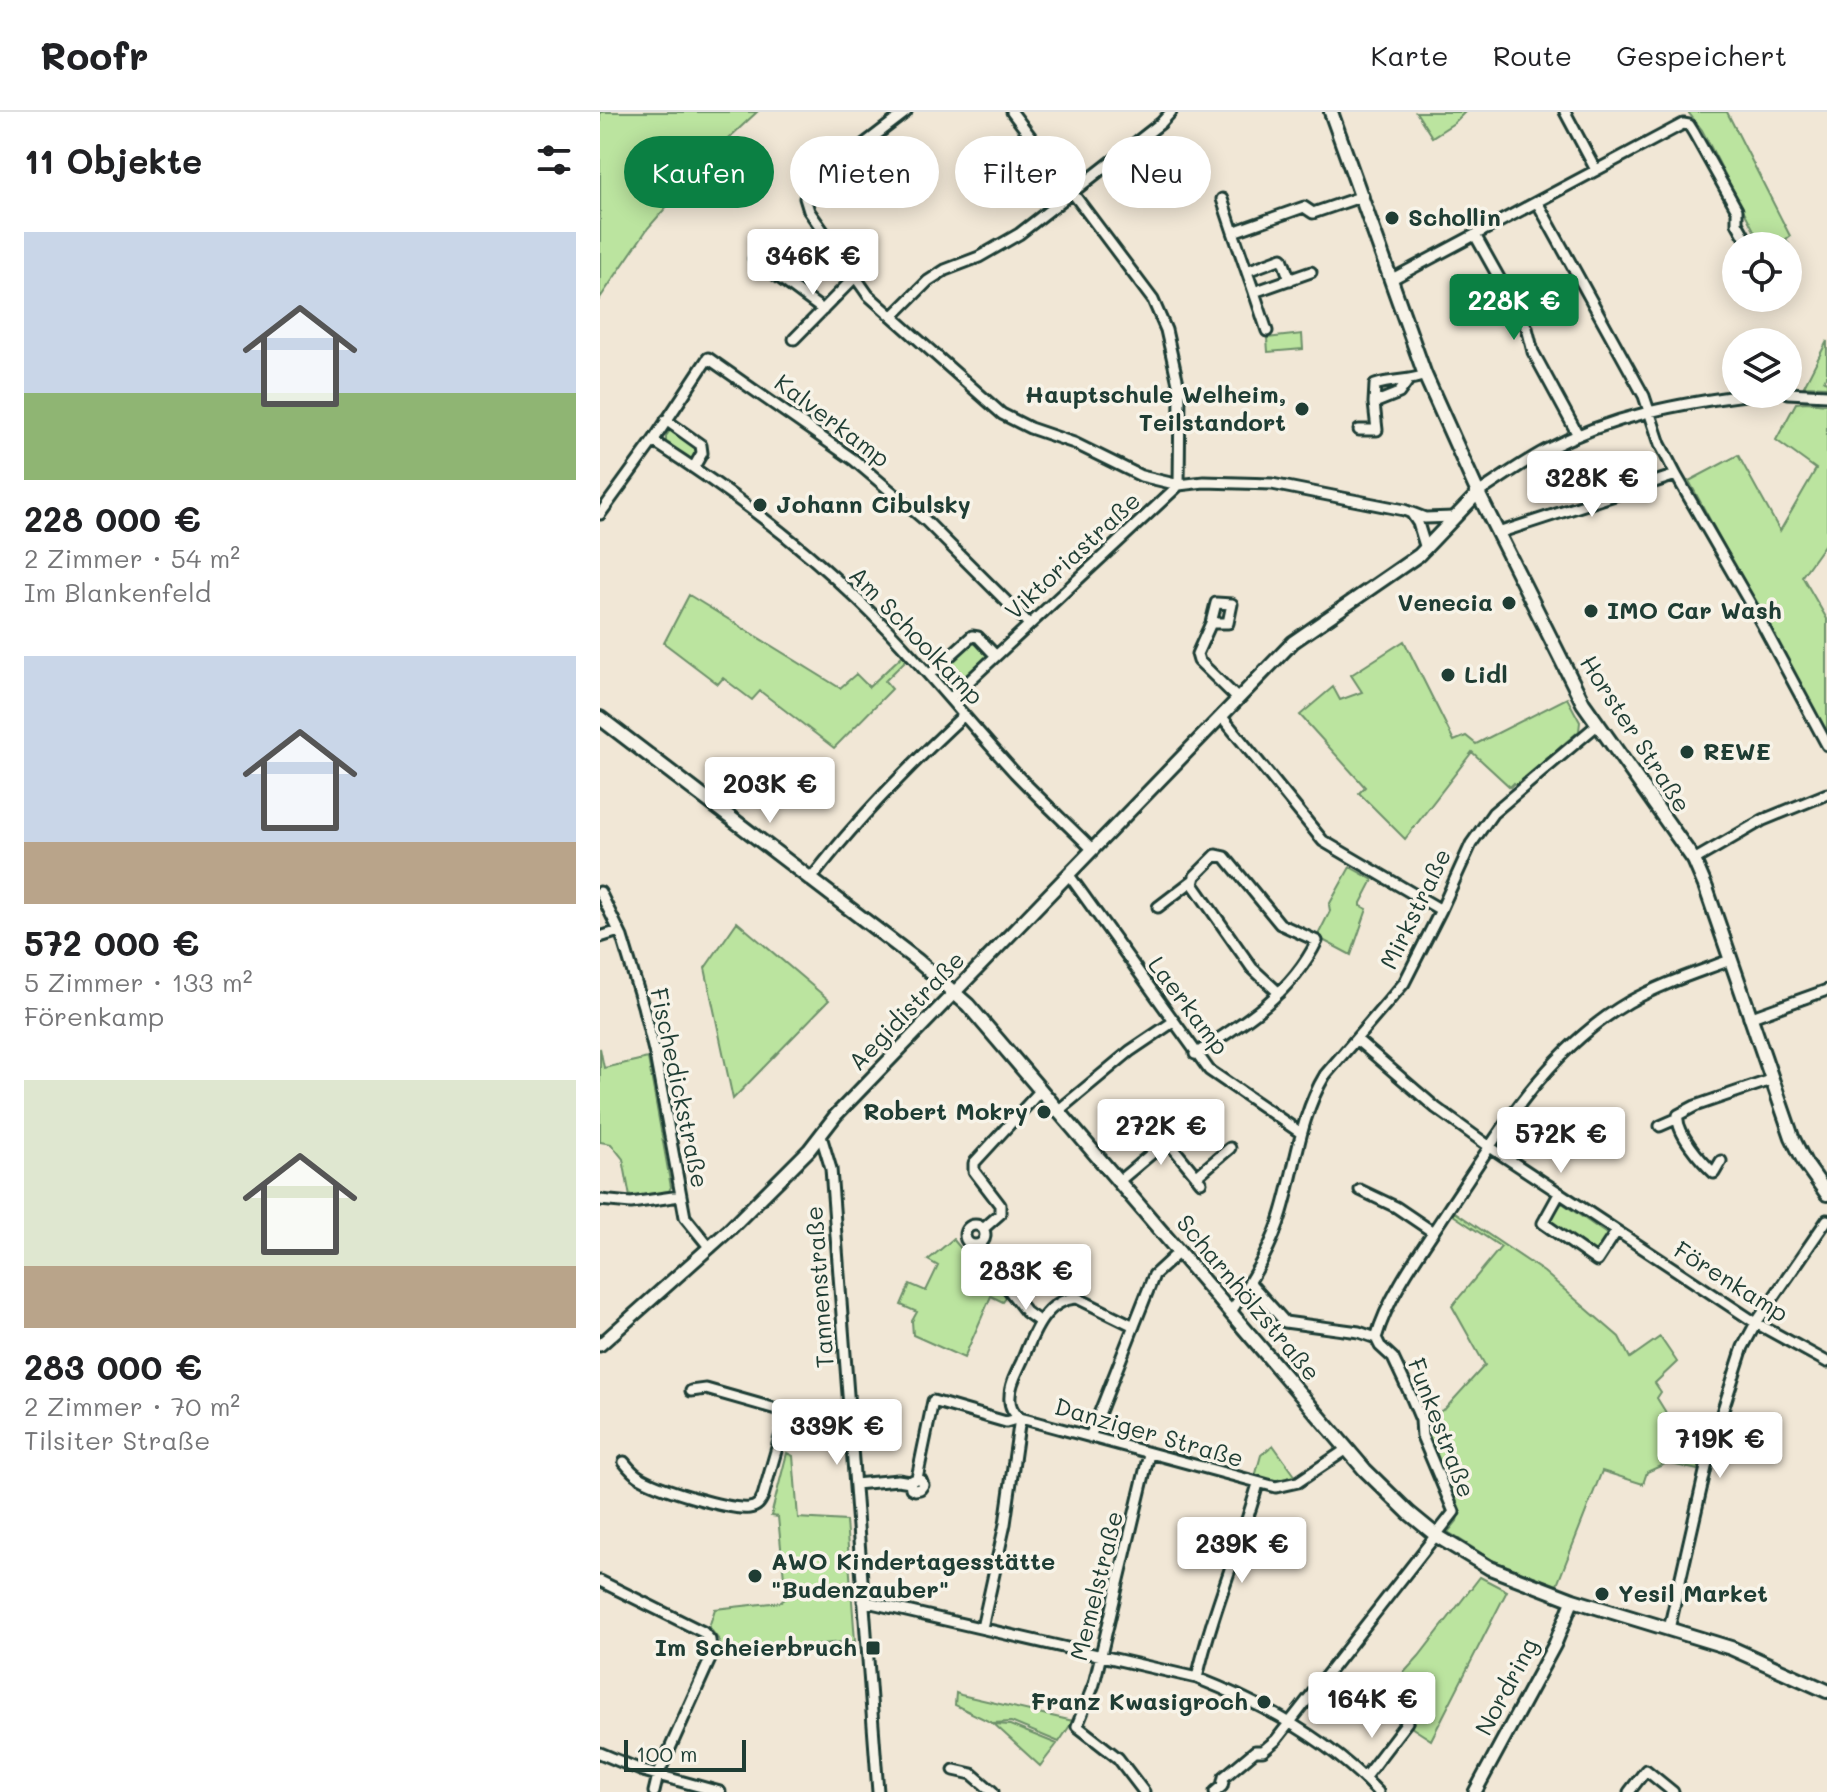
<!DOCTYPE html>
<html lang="de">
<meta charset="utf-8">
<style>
:root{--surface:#fff;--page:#f2f2f2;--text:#202124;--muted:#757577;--line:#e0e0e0;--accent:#0b8043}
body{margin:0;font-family:Mali,sans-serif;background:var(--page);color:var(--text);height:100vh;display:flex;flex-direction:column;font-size:30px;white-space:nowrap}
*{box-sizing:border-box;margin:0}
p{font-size:26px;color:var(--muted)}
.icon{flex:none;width:44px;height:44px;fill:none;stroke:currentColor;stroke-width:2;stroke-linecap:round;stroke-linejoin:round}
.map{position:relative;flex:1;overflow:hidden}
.panel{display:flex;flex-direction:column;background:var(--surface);width:600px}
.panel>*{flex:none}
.hud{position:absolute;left:24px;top:24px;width:760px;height:72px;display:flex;gap:16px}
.fabs{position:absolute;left:1122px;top:120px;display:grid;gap:16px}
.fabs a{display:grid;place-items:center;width:80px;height:80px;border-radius:50%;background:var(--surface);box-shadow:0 4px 20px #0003;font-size:40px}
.scale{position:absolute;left:24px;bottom:20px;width:122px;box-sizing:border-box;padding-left:8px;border:4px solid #1f3d34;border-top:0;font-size:22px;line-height:28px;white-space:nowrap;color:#1f3d34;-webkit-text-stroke:6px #f7f3e8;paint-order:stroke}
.price{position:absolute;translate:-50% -68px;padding:0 18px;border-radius:8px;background:#fff;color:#222;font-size:26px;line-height:52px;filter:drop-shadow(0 2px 4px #0008)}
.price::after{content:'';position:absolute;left:50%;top:48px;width:24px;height:18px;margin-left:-12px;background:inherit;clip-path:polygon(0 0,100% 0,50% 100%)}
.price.active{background:var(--accent);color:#fff}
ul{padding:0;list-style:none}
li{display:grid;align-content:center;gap:16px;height:424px;padding:0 24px}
li span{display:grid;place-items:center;height:248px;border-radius:0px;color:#555}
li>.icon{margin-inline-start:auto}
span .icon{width:144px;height:144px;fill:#fffc;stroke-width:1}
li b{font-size:34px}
h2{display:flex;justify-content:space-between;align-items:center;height:96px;padding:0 24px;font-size:34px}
.tag{padding:0 28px;border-radius:36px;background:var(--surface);box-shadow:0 4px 20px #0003;font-size:28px;line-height:72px}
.tag.active{background:var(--accent);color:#fff}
header{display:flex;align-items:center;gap:48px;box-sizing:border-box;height:112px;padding:0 40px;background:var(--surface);border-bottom:2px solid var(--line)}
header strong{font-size:38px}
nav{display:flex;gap:44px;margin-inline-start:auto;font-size:28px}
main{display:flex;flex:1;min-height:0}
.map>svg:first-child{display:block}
</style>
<header>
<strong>Roofr</strong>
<nav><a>Karte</a><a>Route</a><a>Gespeichert</a></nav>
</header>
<main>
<section class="panel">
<h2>11 Objekte<svg class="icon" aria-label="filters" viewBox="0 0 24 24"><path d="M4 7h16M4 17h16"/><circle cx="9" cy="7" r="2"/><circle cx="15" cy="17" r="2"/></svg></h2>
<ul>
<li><span style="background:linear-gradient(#c9d6e8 65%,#8fb573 0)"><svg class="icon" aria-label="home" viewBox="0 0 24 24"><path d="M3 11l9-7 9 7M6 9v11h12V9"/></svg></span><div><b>228 000 €</b><p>2 Zimmer · 54 m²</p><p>Im Blankenfeld</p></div></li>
<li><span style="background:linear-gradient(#c9d6e8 75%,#b9a48a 0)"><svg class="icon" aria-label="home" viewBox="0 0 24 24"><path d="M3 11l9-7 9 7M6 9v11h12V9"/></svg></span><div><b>572 000 €</b><p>5 Zimmer · 133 m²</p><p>Förenkamp</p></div></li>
<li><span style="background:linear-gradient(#dfe7d0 75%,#b9a48a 0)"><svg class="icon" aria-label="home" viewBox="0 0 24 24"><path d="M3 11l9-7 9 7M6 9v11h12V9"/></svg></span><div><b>283 000 €</b><p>2 Zimmer · 70 m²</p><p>Tilsiter Straße</p></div></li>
</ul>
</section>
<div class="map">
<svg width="1227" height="1680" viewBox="0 0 1227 1680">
<rect width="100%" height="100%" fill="#f1e7d6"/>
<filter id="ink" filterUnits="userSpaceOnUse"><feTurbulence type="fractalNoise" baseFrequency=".0125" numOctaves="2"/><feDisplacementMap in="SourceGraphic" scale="16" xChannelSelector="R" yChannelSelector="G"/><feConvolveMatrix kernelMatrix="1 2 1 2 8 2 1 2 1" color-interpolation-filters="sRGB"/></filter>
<g filter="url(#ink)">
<path fill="#bbe49f" stroke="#6d906a" stroke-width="2" d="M 0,0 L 157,0 L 116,38 L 48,116 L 0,186 Z
M 816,0 L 865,0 L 854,11 L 832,25 Z
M 1088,0 L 1127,0 L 1190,124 L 1186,127 L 1197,147 L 1188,150 L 1188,134 L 1162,134 L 1102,18 Z
M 702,222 L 703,237 L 668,240 L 667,226 Z
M 1227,229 L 1227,263 L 1224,269 L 1227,270 L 1227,275 L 1204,274 Z
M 1206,290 L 1227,292 L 1227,429 L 1202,464 L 1227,507 L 1227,624 L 1089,369 L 1138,343 L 1180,419 L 1216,357 L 1176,328 L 1196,291 Z
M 71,317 L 98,334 L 99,337 L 93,349 L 66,331 L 66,324 Z
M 89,483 L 240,576 L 256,562 L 269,575 L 304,542 L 308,546 L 285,569 L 292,577 L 234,636 L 160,579 L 152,588 L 123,566 L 118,572 L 64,531 Z
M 376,527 L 388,542 L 388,546 L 354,578 L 350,578 L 338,565 L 338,561 L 372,528 Z
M 804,529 L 854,629 L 866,624 L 876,632 L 967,586 L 980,610 L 979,619 L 916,673 L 914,671 L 910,675 L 872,640 L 805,727 L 759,681 L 765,675 L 700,603 L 733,575 L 740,588 L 762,580 L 751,563 Z
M 750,755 L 773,768 L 761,791 L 761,794 L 767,797 L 751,843 L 717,825 L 730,799 L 729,793 Z
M 137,810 L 229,888 L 133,987 L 105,856 Z
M 0,936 L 4,956 L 48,946 L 71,1075 L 69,1079 L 30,1085 L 23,1047 L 11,1032 L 0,1030 Z
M 962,1091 L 1008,1123 L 999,1138 L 994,1140 L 949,1110 L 948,1108 Z
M 855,1100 L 944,1160 L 1019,1225 L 1030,1246 L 1060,1225 L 1077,1250 L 1055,1271 L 1061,1280 L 1057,1286 L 1084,1330 L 1104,1337 L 1098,1358 L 1067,1351 L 1047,1360 L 1043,1372 L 1002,1359 L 957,1473 L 892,1448 L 848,1420 L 857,1409 L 859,1399 L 827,1325 L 825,1306 L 845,1297 L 885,1253 L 852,1194 L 901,1135 L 853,1103 Z
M 353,1127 L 368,1145 L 374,1141 L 409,1182 L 403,1190 L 391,1184 L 364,1246 L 313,1223 L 312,1209 L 317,1200 L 301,1193 L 310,1172 L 326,1179 L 338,1154 L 328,1148 Z
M 673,1333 L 696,1365 L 675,1370 L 655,1365 L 661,1343 Z
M 187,1341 L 193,1344 L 198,1406 L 246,1409 L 255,1529 L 144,1539 L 122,1546 L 119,1528 L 109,1515 L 115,1497 L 181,1490 L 186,1486 L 178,1405 L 171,1404 Z
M 880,1465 L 907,1479 L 831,1628 L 811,1615 L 815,1609 L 804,1601 L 800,1606 L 778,1589 L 819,1544 Z
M 356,1581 L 361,1583 L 473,1609 L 459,1630 L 411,1610 L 392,1611 L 355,1593 Z
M 394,1612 L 410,1613 L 457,1632 L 440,1654 Z"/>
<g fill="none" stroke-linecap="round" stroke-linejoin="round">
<defs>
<path id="minor" d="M 306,0 L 212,72 L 205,86 L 209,99 L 268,183 L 402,302 L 430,316 L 474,331 L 541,364 L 579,373 L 604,370 L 672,372 L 804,398 L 825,406 L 854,405
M 965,0 L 996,58
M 622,87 L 633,120
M 937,90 L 1044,284 L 1060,332 L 1076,363 L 1162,512 L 1227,633
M 875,123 L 927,216 L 933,240 L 978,323
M 154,147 L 223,198
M 647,159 L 682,146 L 690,168
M 711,160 L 654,180 L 633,120 L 704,95 L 713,101 L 763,84
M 792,167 L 1083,12 L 1089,13 L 1094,21 L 1137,98 L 1137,111 L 1150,134
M 654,180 L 667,219
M 293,204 L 328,169 L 345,158 L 379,145 L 419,122 L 561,11 L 571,0
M 194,227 L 255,165
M 807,270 L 799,281 L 774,291 L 775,273 C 793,267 807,270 825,263
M 1188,281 L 1227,283
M 66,308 L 101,333 L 102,341 L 94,355
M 759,318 L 777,318 L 774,291
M 53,329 L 108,246 L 254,348 L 326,409 L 429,512
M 878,381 C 900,367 922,351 946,338 C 1011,304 1080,291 1153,282
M 0,402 L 53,329 C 126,376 197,428 259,489 C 315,543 363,604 415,661 C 440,687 467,712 493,738
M 812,402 L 818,411 L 826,437
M 898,421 L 1076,363
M 611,511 L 628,511 L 632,492 L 616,491 L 611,511 L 597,542 L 599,549 L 638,587
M 329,563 L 372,524 L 378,525 L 396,544
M 351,586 L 579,373 L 580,280 L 566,218 L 553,188 L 412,0
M 622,605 L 723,729 L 841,798
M 1094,748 L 1163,708 L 1227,682
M 469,763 L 609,958 L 701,1021
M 211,767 C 257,707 308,655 364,603
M 0,780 L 22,825 L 43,894 L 55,943 L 85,1105 L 110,1136
M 558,795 L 592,769
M 0,825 L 19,819
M 1149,906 L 1227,878
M 756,927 L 836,996 L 890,1035 L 1156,1211 L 1227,1250
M 595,942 C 644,911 691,882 717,829 L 680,812 L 625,745 L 616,743 L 595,764 L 593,772 L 652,856 L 679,881
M 459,998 L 530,939 L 573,910
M 539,1004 L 559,1032
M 1060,1014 L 1076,1007
M 221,1024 L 231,1057 L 278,1680
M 1121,1049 L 1114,1061 C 1102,1050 1075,1020 1078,1003 L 1095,994 L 1171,968
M 597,1064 L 630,1036
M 519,1069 L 557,1037 L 559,1032 L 570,1032 L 601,1070
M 760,1078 L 796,1095 L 833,1120
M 959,1082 L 943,1111 L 997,1149 L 1016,1120
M 0,1088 L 31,1091 L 80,1084
M365 1123a10 10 0 1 1 20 0a10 10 0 1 1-20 0Z
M 383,1117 L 400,1102 L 400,1093 L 374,1059 L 374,1051 L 441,978
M 374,1133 L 426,1200 L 440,1210
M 631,1200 C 651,1168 672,1136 682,1100 C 696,1054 700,1004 725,963 L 804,871 L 841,798 L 871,732 L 893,701 L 997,613
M 776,1226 C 788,1183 823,1136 847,1099 C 899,1022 946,938 1029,890 C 1061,872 1096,861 1130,848
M 91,1279 L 106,1277 L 250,1318
M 490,1325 L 554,1163 L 580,1139
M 24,1350 C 28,1355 33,1361 38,1364 C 56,1376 128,1398 149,1396 C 157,1395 160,1391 163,1384 L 187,1301
M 317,1366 L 333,1289 L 406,1310 L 420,1306 L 428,1308 L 676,1375 L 698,1370 L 747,1337
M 255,1372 L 298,1368 L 310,1370 L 317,1366 L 321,1368 L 323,1373 L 320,1377 L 315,1378 L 311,1376 L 310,1370
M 0,1469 L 103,1520 L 110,1528 L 112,1543 L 58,1663 L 54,1680
M 263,1489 L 597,1566 C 663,1592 729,1628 778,1680
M 382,1516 L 405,1412 L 420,1306 C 413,1301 409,1294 410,1284 C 410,1272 417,1260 422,1249 C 432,1224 445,1187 477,1186 L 534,1214
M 1069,1517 L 1110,1338 L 1143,1235 L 1156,1211 L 1227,1108
M 597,1566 C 612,1500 639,1438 658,1372
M 0,1641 L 43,1659 L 120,1680
M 354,1658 L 372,1662 L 393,1680
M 765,1665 L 807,1610
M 544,1680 L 518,1646 L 477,1614 L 494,1572 L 549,1342
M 615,1680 L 622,1674 L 624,1665 L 655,1639 L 663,1639 L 676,1628 L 854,1400 L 822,1324 L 821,1308 L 810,1282 L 793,1246 L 780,1234 L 776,1226 L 759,1220 L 685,1210 L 650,1171
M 1029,1680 L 1046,1658 L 1073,1680"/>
<path id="tertiary" d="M 0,1233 L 129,1118 L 209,1038 L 236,1003 L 693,530 L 819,443 L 878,381
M 875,1680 L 955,1532 L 973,1488"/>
<path id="secondary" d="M 731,0 L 825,263 L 878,381 L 983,591 L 1094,748 L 1106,776 L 1192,1025 L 1205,1051 L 1227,1082
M 0,606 L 318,849 L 368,893 L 765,1358 L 809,1401 L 837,1424 L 890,1456 L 973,1488 L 1131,1536 L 1227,1579"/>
</defs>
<use href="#minor" stroke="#1f3d34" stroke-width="15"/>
<use href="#tertiary" stroke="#1f3d34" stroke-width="17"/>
<use href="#secondary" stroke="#1f3d34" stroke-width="18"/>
<use href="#minor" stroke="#f7f3e8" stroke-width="9"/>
<use href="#tertiary" stroke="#f7f3e8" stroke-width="11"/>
<use href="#secondary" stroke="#f7f3e8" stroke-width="12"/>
</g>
</g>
<g fill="#1f3d34" stroke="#f7f3e8" stroke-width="3">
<circle cx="792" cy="106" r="8"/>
<circle cx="702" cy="297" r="8"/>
<circle cx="160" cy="393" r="8"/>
<circle cx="909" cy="491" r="8"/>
<circle cx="991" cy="499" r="8"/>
<circle cx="848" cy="563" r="8"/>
<circle cx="1087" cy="640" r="8"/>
<circle cx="444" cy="1000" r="8"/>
<circle cx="155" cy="1464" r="8"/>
<circle cx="1002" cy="1482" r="8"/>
<rect x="265" y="1528" width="16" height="16" rx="4"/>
<circle cx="664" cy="1590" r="8"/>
</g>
<g text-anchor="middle" stroke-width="7" stroke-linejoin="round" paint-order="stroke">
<g font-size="24" font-weight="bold" fill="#1f3d34" stroke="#f7f3e8" text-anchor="start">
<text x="808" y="114">Schollin</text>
<text x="686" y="291" text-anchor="end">Hauptschule Welheim,<tspan x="686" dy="28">Teilstandort</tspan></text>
<text x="176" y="401">Johann Cibulsky</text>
<text x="893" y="499" text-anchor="end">Venecia</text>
<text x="1007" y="507">IMO Car Wash</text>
<text x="864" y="571">Lidl</text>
<text x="1103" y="648">REWE</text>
<text x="428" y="1008" text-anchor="end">Robert Mokry</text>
<text x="171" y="1458">AWO Kindertagesstätte<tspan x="171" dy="28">"Budenzauber"</tspan></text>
<text x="1018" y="1490">Yesil Market</text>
<text x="257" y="1544" text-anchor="end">Im Scheierbruch</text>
<text x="648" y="1598" text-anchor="end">Franz Kwasigroch</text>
</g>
<g font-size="24" fill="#1f3d34" stroke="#f7f3e8">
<text transform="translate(232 309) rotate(37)" y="8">Kalverkamp</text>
<text transform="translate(473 444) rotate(-43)" y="8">Viktoriastraße</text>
<text transform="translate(316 524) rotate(46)" y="8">Am Schoolkamp</text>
<text transform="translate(1035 622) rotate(57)" y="8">Horster Straße</text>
<text transform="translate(816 797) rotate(-64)" y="8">Mirkstraße</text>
<text transform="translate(588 894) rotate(53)" y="8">Laerkamp</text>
<text transform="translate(307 899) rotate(-46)" y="8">Aegidistraße</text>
<text transform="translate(79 976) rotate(78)" y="8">Fischedickstraße</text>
<text transform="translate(1131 1170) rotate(32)" y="8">Förenkamp</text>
<text transform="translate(220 1175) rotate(-94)" y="8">Tannenstraße</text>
<text transform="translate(648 1186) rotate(50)" y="8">Scharnhölzstraße</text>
<text transform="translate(841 1316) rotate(69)" y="8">Funkestraße</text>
<text transform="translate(549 1321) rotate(16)" y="8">Danziger Straße</text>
<text transform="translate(497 1474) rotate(-76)" y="8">Memelstraße</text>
<text transform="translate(907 1575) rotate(-62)" y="8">Nordring</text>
</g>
</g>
</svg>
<div class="fabs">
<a><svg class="icon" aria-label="locate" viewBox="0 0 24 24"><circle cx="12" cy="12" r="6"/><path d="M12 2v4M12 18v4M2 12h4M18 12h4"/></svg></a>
<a><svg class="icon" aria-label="layers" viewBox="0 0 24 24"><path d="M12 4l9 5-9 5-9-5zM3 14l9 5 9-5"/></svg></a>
</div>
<div class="scale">100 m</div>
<b class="price" style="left:213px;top:185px">346K €</b>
<b class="price active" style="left:914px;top:230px">228K €</b>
<b class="price" style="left:992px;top:407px">328K €</b>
<b class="price" style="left:170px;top:713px">203K €</b>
<b class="price" style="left:561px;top:1055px">272K €</b>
<b class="price" style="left:961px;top:1063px">572K €</b>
<b class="price" style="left:426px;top:1200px">283K €</b>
<b class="price" style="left:237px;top:1355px">339K €</b>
<b class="price" style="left:1120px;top:1368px">719K €</b>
<b class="price" style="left:642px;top:1473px">239K €</b>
<b class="price" style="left:772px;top:1628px">164K €</b>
<div class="hud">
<a class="tag active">Kaufen</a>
<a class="tag">Mieten</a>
<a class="tag">Filter</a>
<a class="tag">Neu</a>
</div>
</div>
</main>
